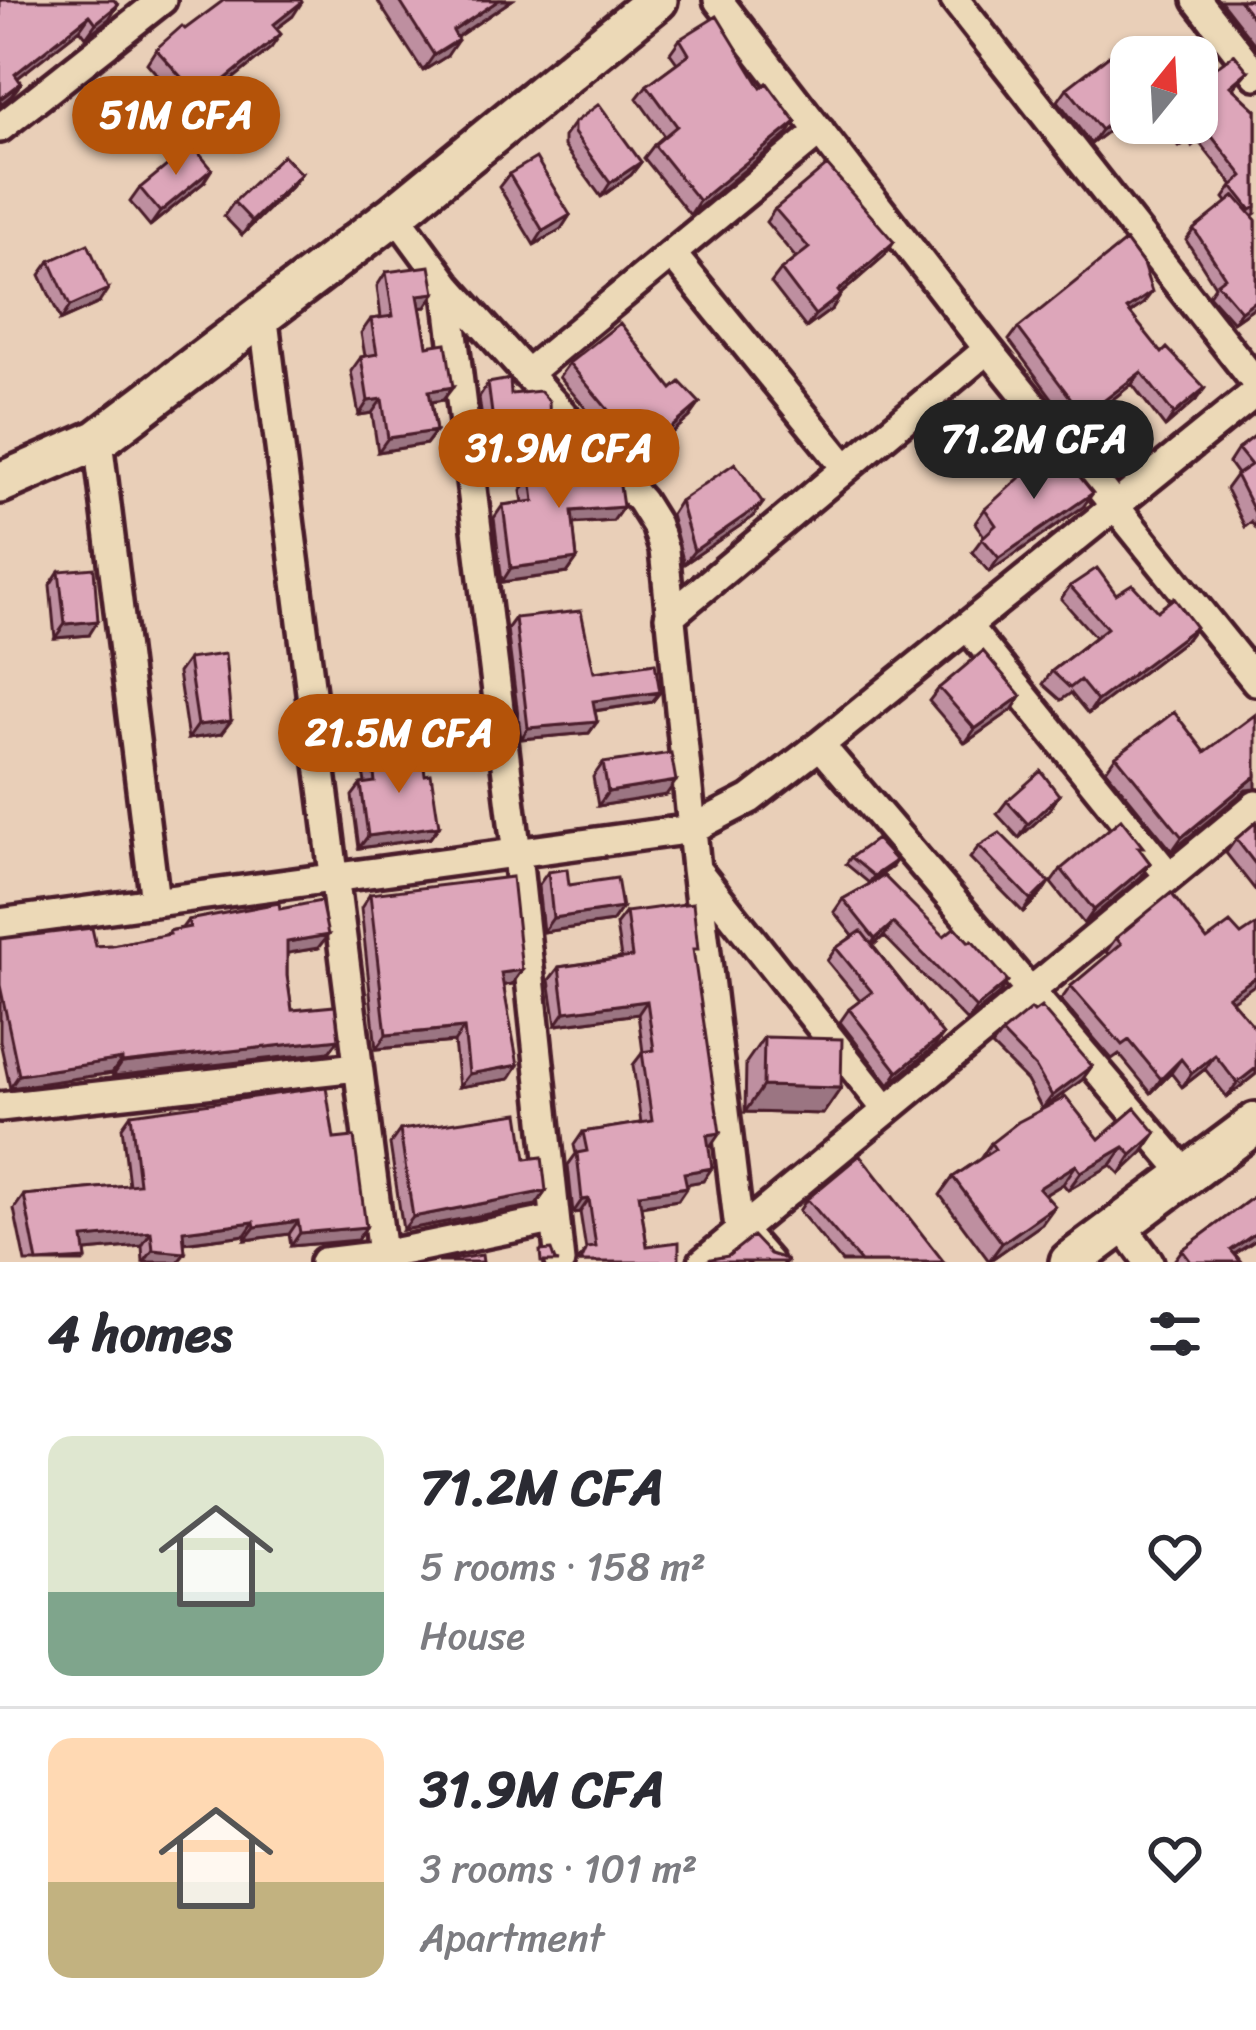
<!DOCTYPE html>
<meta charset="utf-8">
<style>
:root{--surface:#fff;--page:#f2f2f3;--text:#2b2b33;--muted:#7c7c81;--line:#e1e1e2;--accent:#b45309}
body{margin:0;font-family:Sriracha,sans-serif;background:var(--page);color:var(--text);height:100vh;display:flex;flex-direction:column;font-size:45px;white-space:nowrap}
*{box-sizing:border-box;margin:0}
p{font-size:39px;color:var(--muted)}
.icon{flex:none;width:66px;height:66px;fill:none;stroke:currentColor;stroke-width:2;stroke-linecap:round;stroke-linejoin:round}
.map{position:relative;height:1262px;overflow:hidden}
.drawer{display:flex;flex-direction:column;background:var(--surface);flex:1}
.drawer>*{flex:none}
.needle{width:78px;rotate:18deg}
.buttons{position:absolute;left:1110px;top:36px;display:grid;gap:24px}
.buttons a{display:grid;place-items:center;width:108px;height:108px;border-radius:24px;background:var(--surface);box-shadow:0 3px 9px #0004;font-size:60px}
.price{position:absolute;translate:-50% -102px;padding:0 27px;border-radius:42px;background:var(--accent);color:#fff;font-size:39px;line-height:78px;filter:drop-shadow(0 3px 6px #0008)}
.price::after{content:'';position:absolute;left:50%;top:72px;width:36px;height:27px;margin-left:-18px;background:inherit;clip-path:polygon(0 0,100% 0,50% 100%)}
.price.on{background:#222;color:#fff}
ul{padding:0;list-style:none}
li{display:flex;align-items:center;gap:36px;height:300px;padding:0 48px}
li+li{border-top:3px solid var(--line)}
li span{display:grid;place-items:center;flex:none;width:336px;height:240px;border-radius:24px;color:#555}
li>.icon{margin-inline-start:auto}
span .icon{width:144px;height:144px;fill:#fffc;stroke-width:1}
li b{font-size:51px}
h2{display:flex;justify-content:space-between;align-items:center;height:144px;padding:0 48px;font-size:51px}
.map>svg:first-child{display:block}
</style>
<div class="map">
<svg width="1256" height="1262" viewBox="0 0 1256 1262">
<rect width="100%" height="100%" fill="#e9cfb8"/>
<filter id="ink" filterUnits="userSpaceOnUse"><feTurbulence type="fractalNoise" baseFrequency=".00833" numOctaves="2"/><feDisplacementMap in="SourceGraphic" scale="24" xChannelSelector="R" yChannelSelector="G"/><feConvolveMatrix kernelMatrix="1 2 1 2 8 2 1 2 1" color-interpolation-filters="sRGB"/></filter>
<g filter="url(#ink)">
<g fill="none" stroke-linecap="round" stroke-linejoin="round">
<defs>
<path id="street" d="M 718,0 L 988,349 L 1256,681
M 955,0 L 1256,383
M 1197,0 L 1256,75
M 0,128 L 162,0
M 395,214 L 447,285 L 517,855 L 560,1262
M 672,254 L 846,468
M 447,285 L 641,501 L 656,525 L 664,550 L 696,869 L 885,1108
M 263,313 L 383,1262
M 526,374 L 820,131
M 98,440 L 155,902
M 669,617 L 988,349
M 967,626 L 1169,876
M 820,745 L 1187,1175
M 696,869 L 739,1229 L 768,1262
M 0,923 L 692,829 L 750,799 L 820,745 L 1256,392
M 0,1107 L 357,1067
M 1121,1224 L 1149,1262
M 324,1262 L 382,1255 L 552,1220
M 703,1262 L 1256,805"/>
<path id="secondary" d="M 0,483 L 98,440 L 395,214 L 657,0
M 1070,1262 L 1256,1123"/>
</defs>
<use href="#street" stroke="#4a1f2b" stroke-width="36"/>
<use href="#secondary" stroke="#4a1f2b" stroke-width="48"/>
<use href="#street" stroke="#ecd9b7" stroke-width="27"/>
<use href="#secondary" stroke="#ecd9b7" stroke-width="39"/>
</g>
<path fill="#be8fa0" stroke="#4a1f2b" stroke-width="3" d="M 0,0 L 118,5 L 109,19 L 86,37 L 80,29 L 17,78 L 21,83 L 11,96 Z
M 377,0 L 512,0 L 457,37 L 447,56 L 423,71 Z
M 1220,0 L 1256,0 L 1256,46 Z
M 293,16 L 276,28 L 271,48 L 191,113 L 147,63 L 156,49 L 185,29 Z
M 680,39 L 761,88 L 796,122 L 786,136 L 690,215 L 644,158 L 654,145 L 664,136 L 637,98 L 647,85 L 677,63 L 670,53 Z
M 1248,71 L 1233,88 L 1256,110 L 1256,213 L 1252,216 L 1256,221 L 1256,306 L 1233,322 L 1209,295 L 1215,286 L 1186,240 L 1194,229 L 1228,203 L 1224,198 L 1233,185 L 1198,141 L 1192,146 L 1189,139 L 1179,147 L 1161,123 L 1197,123 L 1200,90 L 1197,86 L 1206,74 Z
M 1067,88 L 1131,114 L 1091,144 L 1058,101 Z
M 574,123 L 641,162 L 631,175 L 601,197 L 564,146 L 564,137 Z
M 301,174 L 291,187 L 242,235 L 224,216 L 234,202 Z
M 509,174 L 570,215 L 561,229 L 534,245 L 499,187 Z
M 203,183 L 150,226 L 130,202 L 140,188 Z
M 775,209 L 894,242 L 884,256 L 841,294 L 832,309 L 806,328 L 771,283 L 781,270 L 796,258 L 766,222 Z
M 50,261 L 99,303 L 61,320 L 40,275 Z
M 386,272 L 435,293 L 426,307 L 420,307 L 427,346 L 443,400 L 431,402 L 436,431 L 426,444 L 378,452 L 372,413 L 359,415 L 351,371 L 361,357 L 365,356 L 361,333 L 371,319 L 381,318 L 377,286 Z
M 1143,304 L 1130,313 L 1196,400 L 1165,427 L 1132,384 L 1075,429 L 1009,340 L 1018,328 Z
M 569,363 L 672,389 L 700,403 L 690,417 L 634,466 L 559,377 Z
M 488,383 L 511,394 L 550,426 L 541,440 L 485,443 L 479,397 Z
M 1256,435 L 1256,528 L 1251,522 L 1245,527 L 1226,489 L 1237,474 L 1229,463 L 1238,449 Z
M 565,456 L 623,507 L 613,521 L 573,524 L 577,559 L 567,573 L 502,582 L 494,518 L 503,505 L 523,502 L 521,491 L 531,477 L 556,474 L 555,470 Z
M 680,501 L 763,503 L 753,517 L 684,564 L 671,515 Z
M 1083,507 L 989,572 L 972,552 L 984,536 L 975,523 L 985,509 Z
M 59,571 L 89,635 L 55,638 L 50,585 Z
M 1070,586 L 1116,594 L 1157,611 L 1187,639 L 1088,714 L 1071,693 L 1061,700 L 1043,684 L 1052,671 L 1095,637 L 1061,599 Z
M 515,618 L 594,672 L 660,692 L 652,702 L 595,711 L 597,722 L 589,733 L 521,739 L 507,629 Z
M 188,659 L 221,734 L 188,739 L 178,673 Z
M 939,688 L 1021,696 L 1012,710 L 965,743 L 929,701 Z
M 1205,752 L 1246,790 L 1172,851 L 1106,770 L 1116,756 Z
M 372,758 L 425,775 L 439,826 L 430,838 L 359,848 L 352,796 L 361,784 L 365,783 L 363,771 Z
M 603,763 L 666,795 L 598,806 L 593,777 Z
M 1059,795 L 1050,809 L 1019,838 L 997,814 L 1007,801 Z
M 1256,822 L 1256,891 L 1226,853 L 1236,839 Z
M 979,846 L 1049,882 L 1041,894 L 1023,912 L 970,858 Z
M 1140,851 L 1150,863 L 1141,877 L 1084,924 L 1051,883 L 1061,869 Z
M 851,857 L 891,868 L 869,883 L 846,864 Z
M 548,872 L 569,885 L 622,908 L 612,922 L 543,932 L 538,886 Z
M 884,876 L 999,994 L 967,1021 L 884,936 L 873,946 L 943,1035 L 934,1047 L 889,1085 L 840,1022 L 849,1009 L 860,1001 L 827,961 L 836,948 L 853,936 L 834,912 L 843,899 Z
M 370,894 L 522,970 L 512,984 L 504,985 L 509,1079 L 459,1087 L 454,1042 L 376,1049 L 361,908 Z
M 280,909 L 318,948 L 287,953 L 287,976 L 292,1010 L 339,1039 L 329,1052 L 113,1076 L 112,1073 L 10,1088 L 0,1041 L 0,939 L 96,946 L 112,945 L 166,935 L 169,931 L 182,928 L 188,920 Z
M 626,912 L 693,955 L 711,1146 L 708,1147 L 703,1181 L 686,1184 L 678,1200 L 641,1206 L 647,1246 L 679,1262 L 577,1262 L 586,1250 L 580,1212 L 573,1213 L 568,1165 L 576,1154 L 574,1145 L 583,1132 L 641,1123 L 633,1065 L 643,1052 L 638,1014 L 556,1025 L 549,980 L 559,967 L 621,958 L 616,925 Z
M 1116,938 L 1231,1001 L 1256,1029 L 1256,1074 L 1227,1097 L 1205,1069 L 1182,1087 L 1171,1073 L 1151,1093 L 1119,1054 L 1112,1059 L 1061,1000 L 1071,986 L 1109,955 L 1106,952 Z
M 1002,1033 L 1092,1066 L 1082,1080 L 1042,1109 L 1027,1081 L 992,1046 Z
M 764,1037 L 841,1088 L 823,1114 L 745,1112 L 746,1063 Z
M 131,1114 L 334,1139 L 366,1227 L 357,1240 L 291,1246 L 289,1234 L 245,1240 L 245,1235 L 184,1243 L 185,1253 L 178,1262 L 143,1262 L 142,1246 L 85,1251 L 86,1259 L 83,1262 L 25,1262 L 14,1209 L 24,1195 L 129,1185 L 122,1127 Z
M 400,1130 L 526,1159 L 546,1191 L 536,1205 L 403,1230 L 390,1144 Z
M 1156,1133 L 1143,1152 L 1120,1174 L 1111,1165 L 1068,1190 L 1063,1184 L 1045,1195 L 1042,1224 L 989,1261 L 940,1195 L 953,1177 L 980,1159 L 991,1143 L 1099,1139 Z
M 1256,1195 L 1256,1240 L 1235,1254 L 1241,1262 L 1173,1262 L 1182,1250 Z
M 807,1199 L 944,1262 L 842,1262 L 799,1211 Z"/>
<path fill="#9b7482" stroke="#4a1f2b" stroke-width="3" d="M 499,0 L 512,0 L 442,47 L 453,31 Z
M 302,2 L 293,16 L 264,38 L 273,25 Z
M 118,5 L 109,19 L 86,37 L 96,23 Z
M 90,15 L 80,29 L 5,88 L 15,74 Z
M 281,34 L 271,48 L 191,113 L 201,99 Z
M 458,40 L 447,56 L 423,71 L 434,55 Z
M 21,83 L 11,96 L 0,105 L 0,99 Z
M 1131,107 L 1131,114 L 1091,144 L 1101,130 Z
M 796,122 L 786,136 L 690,215 L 699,201 Z
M 1197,128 L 1189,139 L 1179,147 L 1188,135 Z
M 641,162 L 631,175 L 601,197 L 610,183 Z
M 212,169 L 203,183 L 150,226 L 160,212 Z
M 301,174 L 291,187 L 242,235 L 252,221 Z
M 570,215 L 561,229 L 534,245 L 543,231 Z
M 894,242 L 884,256 L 829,304 L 838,291 Z
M 108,289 L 99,303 L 61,320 L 70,306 Z
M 1152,292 L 1143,304 L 1118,321 L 1127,309 Z
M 435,293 L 426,307 L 408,309 L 418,295 Z
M 841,295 L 832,309 L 806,328 L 815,315 Z
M 1256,300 L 1256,306 L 1233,322 L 1241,311 Z
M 1141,372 L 1132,384 L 1075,429 L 1084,416 Z
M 453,387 L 443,400 L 419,404 L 429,391 Z
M 1205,388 L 1196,400 L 1165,427 L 1174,414 Z
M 382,399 L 372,413 L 359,415 L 368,401 Z
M 700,403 L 690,417 L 634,466 L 643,452 Z
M 550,426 L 541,440 L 485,443 L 494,429 Z
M 436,431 L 426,444 L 378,452 L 388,438 Z
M 1093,493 L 1083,507 L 989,572 L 999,558 Z
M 763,503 L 753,517 L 684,564 L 694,551 Z
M 623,507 L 613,521 L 562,524 L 572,511 Z
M 577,559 L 567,573 L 502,582 L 511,568 Z
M 98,621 L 89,635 L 55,638 L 65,624 Z
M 1196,627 L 1187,639 L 1088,714 L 1097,701 Z
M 660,692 L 652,702 L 586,712 L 593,701 Z
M 1021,696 L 1012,710 L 965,743 L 975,729 Z
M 231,721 L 221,734 L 188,739 L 198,725 Z
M 597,722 L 589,733 L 521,739 L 528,728 Z
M 1256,776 L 1256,789 L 1246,790 L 1172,851 L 1182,837 Z
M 676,781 L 666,795 L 598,806 L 608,792 Z
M 1059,795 L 1050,809 L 1019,838 L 1028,824 Z
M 439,826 L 430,838 L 359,848 L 368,836 Z
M 896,861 L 891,868 L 869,883 L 874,876 Z
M 1150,863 L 1141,877 L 1084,924 L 1094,910 Z
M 1049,882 L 1041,894 L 1023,912 L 1031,900 Z
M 622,908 L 612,922 L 543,932 L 553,918 Z
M 893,923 L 884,936 L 866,951 L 875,939 Z
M 328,935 L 318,948 L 277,955 L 287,942 Z
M 522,970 L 512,984 L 492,987 L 501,973 Z
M 1256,977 L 1256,984 L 1218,1010 L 1228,996 Z
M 1008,981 L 999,994 L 967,1021 L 976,1008 Z
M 647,1001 L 638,1014 L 556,1025 L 565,1012 Z
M 464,1028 L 454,1042 L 376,1049 L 386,1035 Z
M 943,1035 L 934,1047 L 889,1085 L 898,1072 Z
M 339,1039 L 329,1052 L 113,1076 L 122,1063 Z
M 1215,1055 L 1205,1069 L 1182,1087 L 1192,1073 Z
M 122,1059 L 112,1073 L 10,1088 L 19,1075 Z
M 1181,1059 L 1171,1073 L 1151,1093 L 1161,1079 Z
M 518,1065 L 509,1079 L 459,1087 L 469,1074 Z
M 1092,1066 L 1082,1080 L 1042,1109 L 1052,1096 Z
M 1256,1068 L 1256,1074 L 1227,1097 L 1237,1083 Z
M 763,1086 L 841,1088 L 823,1114 L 745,1112 Z
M 720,1133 L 711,1146 L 698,1148 L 707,1135 Z
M 1156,1133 L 1143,1152 L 1120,1174 L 1132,1155 Z
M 1124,1147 L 1111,1165 L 1068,1190 L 1081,1172 Z
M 1076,1165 L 1063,1184 L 1026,1206 L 1039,1188 Z
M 712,1168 L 703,1181 L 675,1186 L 684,1173 Z
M 687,1187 L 678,1200 L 630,1207 L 639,1194 Z
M 546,1191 L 536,1205 L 403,1230 L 413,1217 Z
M 589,1199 L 580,1212 L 573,1213 L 582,1200 Z
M 1055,1206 L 1042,1224 L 989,1261 L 1002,1243 Z
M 298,1221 L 289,1234 L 245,1240 L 255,1227 Z
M 254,1222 L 245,1235 L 174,1244 L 183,1231 Z
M 366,1227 L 357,1240 L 291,1246 L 300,1233 Z
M 151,1232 L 142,1246 L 74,1252 L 83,1238 Z
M 1256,1233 L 1256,1240 L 1222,1262 L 1231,1250 Z
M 153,1250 L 185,1253 L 178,1262 L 144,1262 Z"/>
<path fill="#dda6ba" stroke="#4a1f2b" stroke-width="3" d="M 0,0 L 114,0 L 118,5 L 96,23 L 90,15 L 15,74 L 21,83 L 0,99 Z
M 224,0 L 301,0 L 302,2 L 273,25 L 281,34 L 201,99 L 156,49 L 182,26 L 185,29 Z
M 399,0 L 499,0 L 453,31 L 458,40 L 434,55 Z
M 1239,0 L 1256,0 L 1256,22 Z
M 717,16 L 761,88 L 767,83 L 796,122 L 699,201 L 654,145 L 677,126 L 647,85 L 689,54 L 680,39 Z
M 1125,43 L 1135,57 L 1131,57 L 1131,107 L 1101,130 L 1067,88 Z
M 1234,54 L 1248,71 L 1230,86 L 1256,110 L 1256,207 L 1251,210 L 1232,186 L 1243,176 L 1206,129 L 1200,134 L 1197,128 L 1188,135 L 1179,123 L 1197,123 L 1197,92 L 1212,82 L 1206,74 Z
M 599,104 L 641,162 L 610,183 L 574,133 L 574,123 Z
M 192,145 L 212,169 L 160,212 L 140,188 Z
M 283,155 L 301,174 L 252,221 L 234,202 Z
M 536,158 L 570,215 L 543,231 L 509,174 Z
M 827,165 L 894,242 L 838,291 L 841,295 L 815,315 L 781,270 L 809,248 L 775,209 Z
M 1235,196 L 1256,220 L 1256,300 L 1241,311 L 1217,283 L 1225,277 L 1194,229 Z
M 1126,241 L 1143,264 L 1152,292 L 1127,309 L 1162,353 L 1167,348 L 1205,388 L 1174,414 L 1141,372 L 1084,416 L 1018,328 Z
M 88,244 L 108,289 L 70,306 L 50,261 Z
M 430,266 L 435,293 L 418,295 L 427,346 L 446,343 L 453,387 L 429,391 L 436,431 L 388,438 L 382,399 L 368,401 L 361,357 L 377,354 L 371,319 L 393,316 L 386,272 Z
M 620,323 L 672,389 L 680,382 L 700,403 L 643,452 L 569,363 Z
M 510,379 L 511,394 L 540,391 L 549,401 L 550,426 L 494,429 L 488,383 Z
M 1256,435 L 1256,512 L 1255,513 L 1236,475 L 1251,465 L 1238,449 Z
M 1055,446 L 1093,493 L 999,558 L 982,538 L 996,525 L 985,509 Z
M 595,452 L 619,479 L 623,507 L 572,511 L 577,559 L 511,568 L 503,505 L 534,501 L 531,477 L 568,472 L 565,456 Z
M 735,463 L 763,503 L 694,551 L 680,501 Z
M 94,568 L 98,621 L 65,624 L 59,571 Z
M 1097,568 L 1116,594 L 1132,584 L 1157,611 L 1174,598 L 1196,627 L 1097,701 L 1080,680 L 1070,688 L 1052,671 L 1107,628 L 1070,586 Z
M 581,611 L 594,672 L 655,663 L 660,692 L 593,701 L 597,722 L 528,728 L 515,618 Z
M 983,651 L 1021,696 L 975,729 L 939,688 Z
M 225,654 L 231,721 L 198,725 L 188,659 Z
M 1174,712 L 1205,752 L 1256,714 L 1256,776 L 1182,837 L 1116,756 Z
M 422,751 L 425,775 L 431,774 L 439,826 L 368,836 L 361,784 L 375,782 L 372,758 Z
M 671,753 L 676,781 L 608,792 L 603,763 Z
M 1041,771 L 1059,795 L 1028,824 L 1007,801 Z
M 1121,819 L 1143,847 L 1138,847 L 1150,863 L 1094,910 L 1061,869 Z
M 1256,822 L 1256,865 L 1236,839 Z
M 1000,833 L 1049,882 L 1031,900 L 979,846 Z
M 876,839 L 896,861 L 874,876 L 851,857 Z
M 567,869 L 569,885 L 617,878 L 622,908 L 553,918 L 548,872 Z
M 884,876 L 944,936 L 955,927 L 969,942 L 972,940 L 1008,981 L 976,1008 L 893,923 L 875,939 L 843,899 Z
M 512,877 L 522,970 L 501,973 L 518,1065 L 469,1074 L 464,1028 L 386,1035 L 370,894 Z
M 1171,893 L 1207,940 L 1230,923 L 1241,935 L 1256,925 L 1256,977 L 1228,996 L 1256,1029 L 1256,1068 L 1237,1083 L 1215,1055 L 1192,1073 L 1181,1059 L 1161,1079 L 1129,1040 L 1122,1045 L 1071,986 L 1121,944 L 1116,938 Z
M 321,901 L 328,935 L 287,942 L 287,976 L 292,1010 L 335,1006 L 339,1039 L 122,1063 L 122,1059 L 19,1075 L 0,985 L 0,939 L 92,928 L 96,946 L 112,945 L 170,934 L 169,931 L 190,927 L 188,920 L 279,903 L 280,909 Z
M 693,903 L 698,949 L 693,949 L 720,1133 L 707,1135 L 712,1168 L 684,1173 L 687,1187 L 639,1194 L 647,1246 L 679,1242 L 679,1262 L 581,1262 L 587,1248 L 596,1247 L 589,1199 L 582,1200 L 577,1153 L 587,1151 L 583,1132 L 652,1121 L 642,1052 L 654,1050 L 647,1001 L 565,1012 L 559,967 L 632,957 L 626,912 Z
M 861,931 L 943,1035 L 898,1072 L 849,1009 L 872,992 L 836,948 Z
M 1041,1007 L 1092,1066 L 1052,1096 L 1036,1068 L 1002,1033 L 1031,1009 L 1034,1012 Z
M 764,1037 L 842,1039 L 841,1088 L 763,1086 Z
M 326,1087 L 334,1139 L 354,1137 L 366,1227 L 300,1233 L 298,1221 L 255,1227 L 254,1222 L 183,1231 L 185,1253 L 153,1250 L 151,1232 L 83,1238 L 86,1259 L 37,1262 L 24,1195 L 139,1184 L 131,1114 Z
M 1066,1097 L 1099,1139 L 1135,1108 L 1156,1133 L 1132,1155 L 1124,1147 L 1081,1172 L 1076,1165 L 1039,1188 L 1055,1206 L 1002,1243 L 953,1177 L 995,1149 L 991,1143 L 1018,1122 Z
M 519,1113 L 526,1159 L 542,1157 L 546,1191 L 413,1217 L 400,1130 Z
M 860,1155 L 944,1262 L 861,1262 L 807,1199 Z
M 1256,1195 L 1256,1233 L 1231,1250 L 1241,1262 L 1191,1262 L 1182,1250 Z
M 753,1236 L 770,1254 L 786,1259 L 787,1262 L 705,1262 L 711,1259 L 728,1256 Z
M 551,1250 L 555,1261 L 559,1262 L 541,1262 L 540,1251 Z
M 482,1255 L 483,1262 L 437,1262 Z"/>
</g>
</svg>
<div class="buttons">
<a><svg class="needle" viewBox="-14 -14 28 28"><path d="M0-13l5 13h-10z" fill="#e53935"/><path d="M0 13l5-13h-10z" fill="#7c7c81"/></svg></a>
</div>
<b class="price" style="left:176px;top:178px">51M CFA</b>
<b class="price on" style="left:1034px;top:502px">71.2M CFA</b>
<b class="price" style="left:559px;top:511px">31.9M CFA</b>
<b class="price" style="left:399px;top:796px">21.5M CFA</b>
</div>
<section class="drawer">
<h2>4 homes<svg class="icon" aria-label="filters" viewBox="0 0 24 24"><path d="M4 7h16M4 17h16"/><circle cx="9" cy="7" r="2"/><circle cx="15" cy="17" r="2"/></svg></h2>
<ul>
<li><span style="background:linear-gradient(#dfe7d0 65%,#7fa58c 0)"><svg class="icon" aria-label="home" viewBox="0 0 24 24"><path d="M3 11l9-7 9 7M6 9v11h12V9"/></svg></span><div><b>71.2M CFA</b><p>5 rooms · 158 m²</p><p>House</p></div><svg class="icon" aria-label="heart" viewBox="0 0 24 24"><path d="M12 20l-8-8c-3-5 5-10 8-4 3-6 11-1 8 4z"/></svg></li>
<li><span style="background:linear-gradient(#ffd9b3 60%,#c2b280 0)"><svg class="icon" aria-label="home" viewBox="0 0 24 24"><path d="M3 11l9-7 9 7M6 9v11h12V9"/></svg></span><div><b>31.9M CFA</b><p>3 rooms · 101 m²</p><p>Apartment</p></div><svg class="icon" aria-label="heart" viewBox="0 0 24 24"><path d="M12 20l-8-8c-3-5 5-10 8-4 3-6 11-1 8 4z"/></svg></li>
</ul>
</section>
